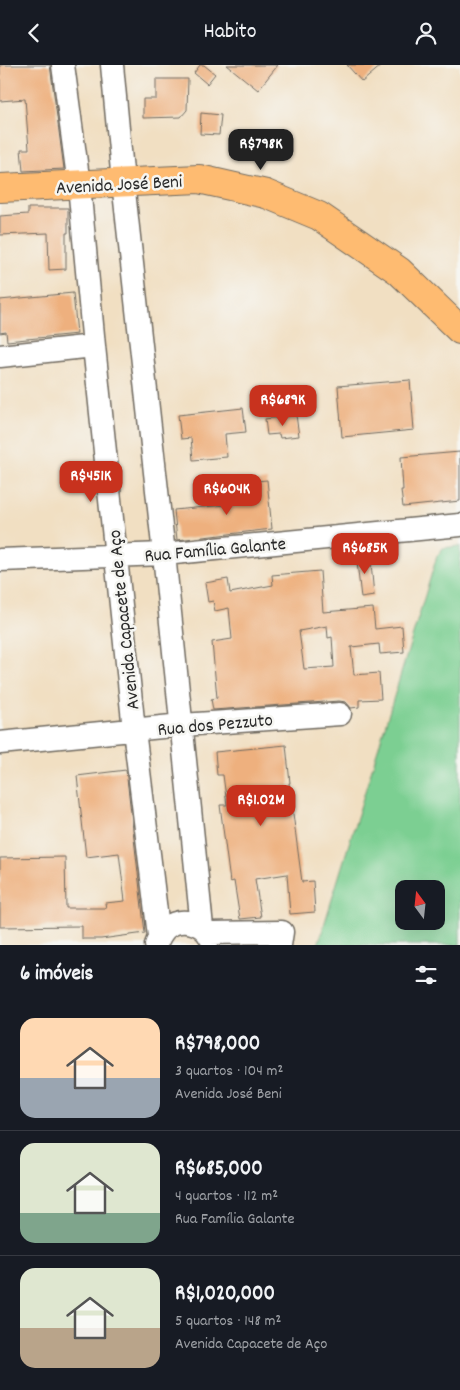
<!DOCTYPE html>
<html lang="pt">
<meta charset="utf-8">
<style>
:root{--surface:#171b24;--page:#242831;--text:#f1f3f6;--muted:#9ea1a6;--line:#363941;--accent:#c8321e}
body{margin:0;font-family:Dekko,sans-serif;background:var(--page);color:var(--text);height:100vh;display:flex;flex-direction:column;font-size:19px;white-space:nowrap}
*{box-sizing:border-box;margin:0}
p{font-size:16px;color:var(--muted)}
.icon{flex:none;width:28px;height:28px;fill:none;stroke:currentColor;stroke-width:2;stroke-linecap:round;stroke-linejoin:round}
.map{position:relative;height:880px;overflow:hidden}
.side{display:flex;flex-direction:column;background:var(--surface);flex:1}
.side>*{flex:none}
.needle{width:32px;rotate:345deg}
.fabs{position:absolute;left:395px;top:815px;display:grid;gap:10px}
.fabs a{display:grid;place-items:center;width:50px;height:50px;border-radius:10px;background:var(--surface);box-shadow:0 5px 20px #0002;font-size:25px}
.price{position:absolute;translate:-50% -42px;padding:0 11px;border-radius:10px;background:var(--accent);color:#fff;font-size:16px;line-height:32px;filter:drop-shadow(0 1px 2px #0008)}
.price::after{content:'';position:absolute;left:50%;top:30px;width:15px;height:11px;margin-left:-8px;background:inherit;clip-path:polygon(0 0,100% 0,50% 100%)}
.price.active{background:#222;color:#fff}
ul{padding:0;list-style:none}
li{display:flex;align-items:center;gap:15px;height:125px;padding:0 20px}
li+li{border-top:1px solid var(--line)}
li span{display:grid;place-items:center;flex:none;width:140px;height:100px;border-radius:15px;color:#555}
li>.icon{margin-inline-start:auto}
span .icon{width:60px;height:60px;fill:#fffc;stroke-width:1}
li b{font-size:21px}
h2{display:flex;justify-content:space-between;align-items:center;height:60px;padding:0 20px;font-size:21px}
header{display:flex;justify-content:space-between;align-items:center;height:65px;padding:0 20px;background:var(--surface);font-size:22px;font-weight:600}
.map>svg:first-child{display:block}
</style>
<header><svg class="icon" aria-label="back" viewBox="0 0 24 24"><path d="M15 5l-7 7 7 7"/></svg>Habito<svg class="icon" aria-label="person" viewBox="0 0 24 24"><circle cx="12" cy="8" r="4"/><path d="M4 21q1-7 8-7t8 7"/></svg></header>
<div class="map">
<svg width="460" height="880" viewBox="0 0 460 880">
<rect width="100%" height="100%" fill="#f6f6f2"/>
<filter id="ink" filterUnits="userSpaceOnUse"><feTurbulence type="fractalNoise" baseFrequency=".02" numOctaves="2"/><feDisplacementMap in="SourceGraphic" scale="10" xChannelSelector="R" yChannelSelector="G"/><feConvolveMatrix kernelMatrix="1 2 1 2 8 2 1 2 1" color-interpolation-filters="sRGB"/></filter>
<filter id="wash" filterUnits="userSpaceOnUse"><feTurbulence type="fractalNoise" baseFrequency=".0096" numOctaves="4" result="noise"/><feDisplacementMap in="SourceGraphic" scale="20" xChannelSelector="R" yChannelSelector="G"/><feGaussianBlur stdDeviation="1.12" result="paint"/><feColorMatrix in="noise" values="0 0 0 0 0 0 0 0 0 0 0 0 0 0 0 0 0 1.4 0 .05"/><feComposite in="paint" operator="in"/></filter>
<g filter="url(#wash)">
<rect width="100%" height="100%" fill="#f1dfc2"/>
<path fill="#7ccf92" stroke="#547d5e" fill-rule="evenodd" d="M 460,481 L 460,880 L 318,880 L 437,491 L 443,483 ZM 404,824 L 436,824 L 436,856 L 404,856 Z"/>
<g id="blocks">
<path fill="#eeb07e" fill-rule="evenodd" d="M 0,0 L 50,0 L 64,104 L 23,106 L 21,84 L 29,84 L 25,34 L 0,36 Z
M 200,0 L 204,0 L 215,9 L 207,19 L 194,8 Z
M 227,0 L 278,0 L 258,25 Z
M 347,0 L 382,0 L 362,17 Z
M 156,14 L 188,14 L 187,45 L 181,52 L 143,53 L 143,34 L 156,34 Z
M 201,48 L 221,50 L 219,70 L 200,69 Z
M 28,143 L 68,143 L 68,168 L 66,168 L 66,204 L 49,205 L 48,168 L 0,170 L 0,151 L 28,149 Z
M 73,228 L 77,269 L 7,276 L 6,267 L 0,268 L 0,235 Z
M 410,315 L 414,365 L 342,372 L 338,321 Z
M 243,343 L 246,367 L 225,369 L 227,392 L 193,395 L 191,373 L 181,374 L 178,350 Z
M 296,350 L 299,371 L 280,373 L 279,369 L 267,370 L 265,354 Z
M 460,387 L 460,436 L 403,442 L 401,425 L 403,425 L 401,392 Z
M 267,415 L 272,464 L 177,475 L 174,445 L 225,440 L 225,438 L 248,436 L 246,417 Z
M 370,487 L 374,531 L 361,533 L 356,488 Z
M 320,506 L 323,547 L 373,543 L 375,564 L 402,561 L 404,587 L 380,589 L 379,579 L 351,582 L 354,610 L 379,608 L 381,634 L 359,635 L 359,642 L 351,643 L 346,637 L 339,636 L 213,645 L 211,634 L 217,633 L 212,577 L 232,574 L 229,543 L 215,546 L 213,536 L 208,537 L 205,518 L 228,514 L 230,528 L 273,520 L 272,510 ZM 327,561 L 328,573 L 332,572 L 334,602 L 304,604 L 299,566 Z
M 286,680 L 290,718 L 289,718 L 302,817 L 313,816 L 315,847 L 290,849 L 287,809 L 255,814 L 261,852 L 240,854 L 234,816 L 230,817 L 220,740 L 227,740 L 223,710 L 217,710 L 215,687 Z
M 126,705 L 145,868 L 101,874 L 82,874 L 82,861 L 0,862 L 0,793 L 65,792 L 66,843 L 106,843 L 105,838 L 125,836 L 119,788 L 86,792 L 77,711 Z"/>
</g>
</g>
<g filter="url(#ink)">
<use href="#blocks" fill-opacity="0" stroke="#706a60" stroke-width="1"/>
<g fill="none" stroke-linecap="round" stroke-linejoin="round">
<defs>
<path id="minor" d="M 63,0 L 79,120 L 94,281 L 134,665 L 159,871
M 112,0 L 123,117 L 164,489 L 202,862
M 0,291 L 94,281
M 0,495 L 164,489 L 460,460
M 0,678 L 182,660 L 340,649
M 209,868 L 282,867 L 280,880
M 156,880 C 158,874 161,868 166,863 C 180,852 202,856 210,872"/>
<path id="major" d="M 0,123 L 199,114 L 266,129 L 319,151 L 399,206 L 460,265"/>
</defs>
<use href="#minor" stroke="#706a60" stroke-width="25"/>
<use href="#major" stroke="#706a60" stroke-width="30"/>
<use href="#minor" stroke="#fff" stroke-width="22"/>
<use href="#major" stroke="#febb71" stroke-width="28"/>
</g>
</g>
<g text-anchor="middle" stroke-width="5" stroke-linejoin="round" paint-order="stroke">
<g font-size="19" fill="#2b2b2b" stroke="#f6f6f2">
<text transform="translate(119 118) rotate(-3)" y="7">Avenida José Beni</text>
<text transform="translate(215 483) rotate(-5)" y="7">Rua Família Galante</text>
<text transform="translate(122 555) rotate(-96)" y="7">Avenida Capacete de Aço</text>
<text transform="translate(215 658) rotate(-5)" y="7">Rua dos Pezzuto</text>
</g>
</g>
</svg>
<div class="fabs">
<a><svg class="needle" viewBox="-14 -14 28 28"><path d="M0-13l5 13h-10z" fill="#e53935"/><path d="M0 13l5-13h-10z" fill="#9ea1a6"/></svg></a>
</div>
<b class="price active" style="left:261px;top:106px">R$798K</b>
<b class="price" style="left:283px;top:362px">R$689K</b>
<b class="price" style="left:91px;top:438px">R$451K</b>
<b class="price" style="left:227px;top:451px">R$604K</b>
<b class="price" style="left:365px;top:510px">R$685K</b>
<b class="price" style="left:261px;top:762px">R$1.02M</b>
</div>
<section class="side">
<h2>6 imóveis<svg class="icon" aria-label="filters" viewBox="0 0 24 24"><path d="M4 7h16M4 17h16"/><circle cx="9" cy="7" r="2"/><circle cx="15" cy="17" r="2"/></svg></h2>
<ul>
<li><span style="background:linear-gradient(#ffd9b3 60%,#9aa5b1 0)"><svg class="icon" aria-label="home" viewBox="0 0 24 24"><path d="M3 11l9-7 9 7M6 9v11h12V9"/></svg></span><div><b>R$798,000</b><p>3 quartos · 104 m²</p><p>Avenida José Beni</p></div></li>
<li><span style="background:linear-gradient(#dfe7d0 70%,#7fa58c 0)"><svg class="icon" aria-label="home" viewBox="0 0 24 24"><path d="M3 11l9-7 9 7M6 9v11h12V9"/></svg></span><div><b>R$685,000</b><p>4 quartos · 112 m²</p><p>Rua Família Galante</p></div></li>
<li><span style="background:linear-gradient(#dfe7d0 60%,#b9a48a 0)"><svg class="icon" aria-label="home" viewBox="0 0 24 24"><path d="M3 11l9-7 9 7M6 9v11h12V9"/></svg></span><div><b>R$1,020,000</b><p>5 quartos · 148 m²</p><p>Avenida Capacete de Aço</p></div></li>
</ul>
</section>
